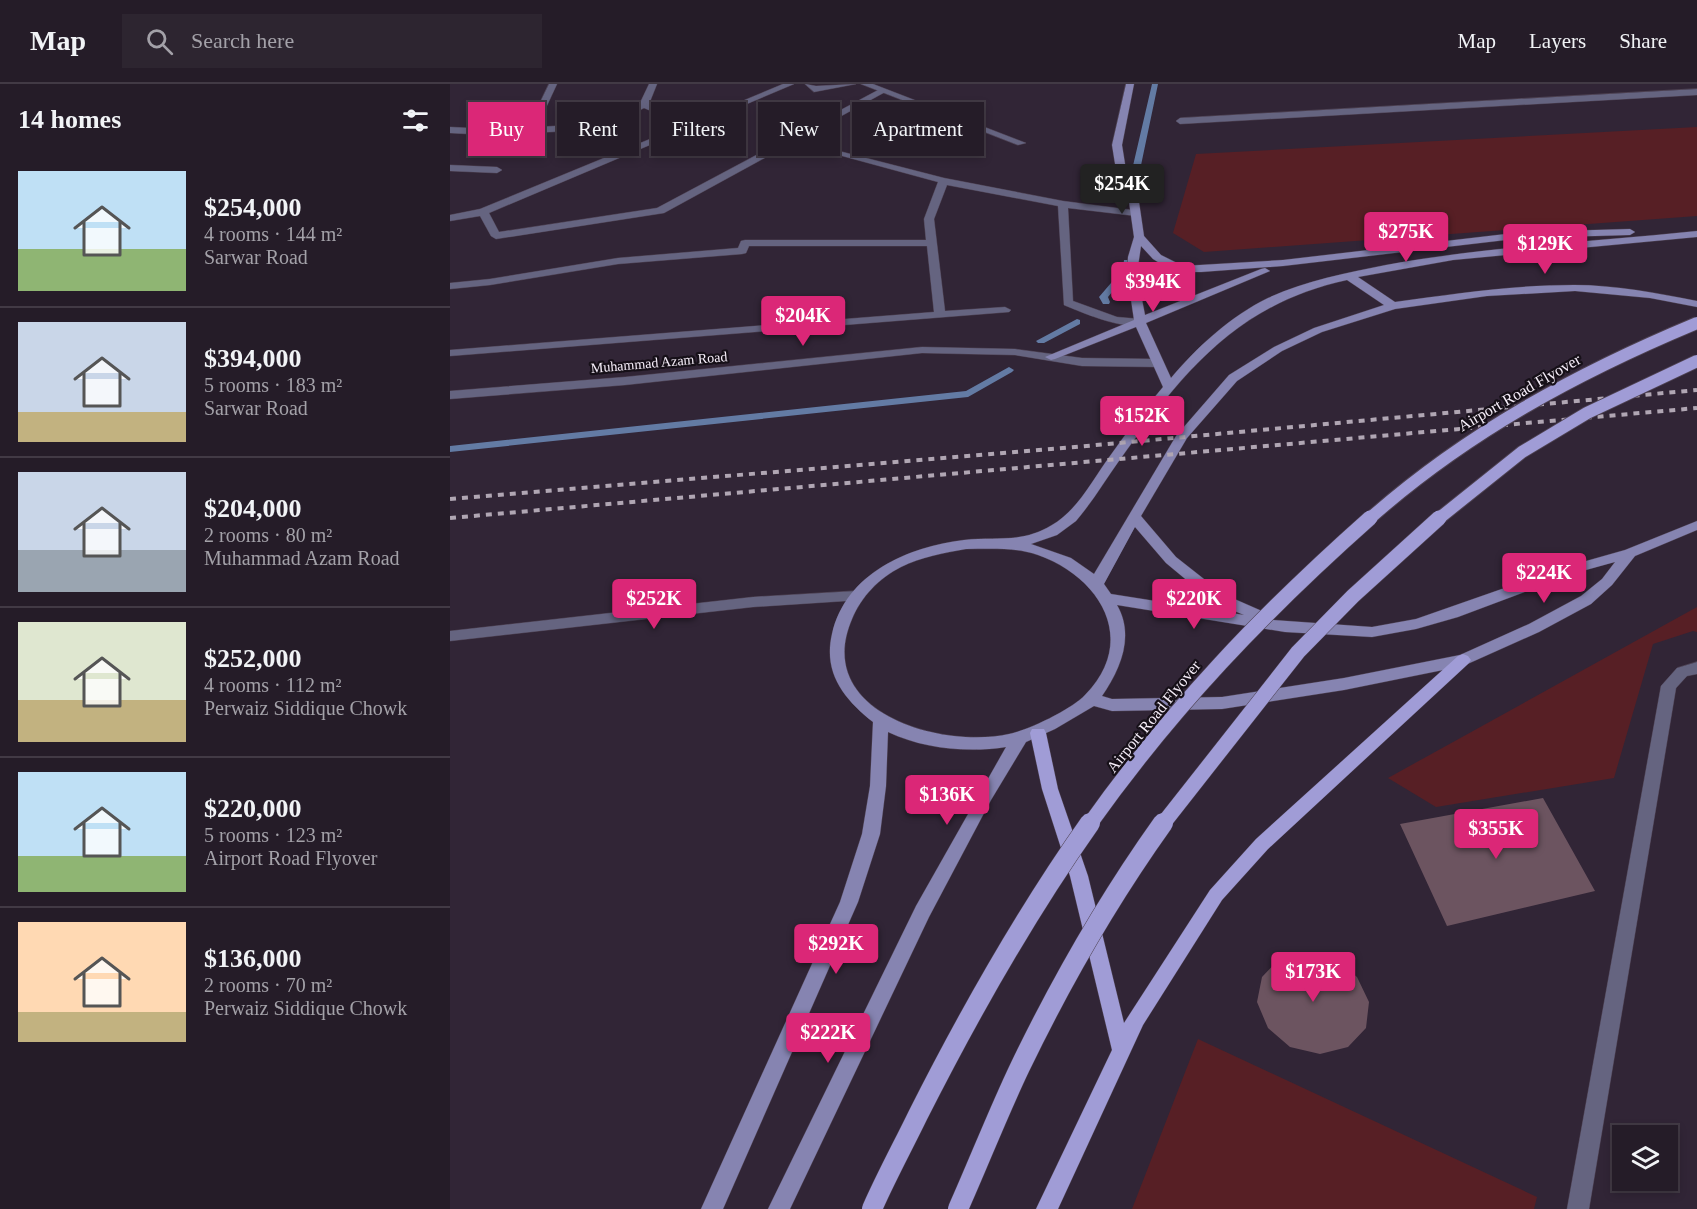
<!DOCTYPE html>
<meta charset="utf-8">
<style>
:root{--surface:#251c28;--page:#2d2530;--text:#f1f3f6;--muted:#a3a1a8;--line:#423a45;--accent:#db2777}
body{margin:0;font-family:Georgia,serif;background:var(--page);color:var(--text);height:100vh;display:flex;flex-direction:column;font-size:22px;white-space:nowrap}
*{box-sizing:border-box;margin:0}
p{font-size:20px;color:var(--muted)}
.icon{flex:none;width:33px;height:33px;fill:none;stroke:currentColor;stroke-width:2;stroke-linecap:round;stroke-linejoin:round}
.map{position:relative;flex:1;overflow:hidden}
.side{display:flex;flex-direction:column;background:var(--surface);width:450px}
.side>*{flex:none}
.hud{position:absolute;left:18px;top:18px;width:570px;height:54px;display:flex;gap:12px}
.controls{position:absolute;left:1162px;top:1041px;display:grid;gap:12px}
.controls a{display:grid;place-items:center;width:66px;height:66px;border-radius:0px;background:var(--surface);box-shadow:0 3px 9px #0003,0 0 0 2px var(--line);font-size:30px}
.price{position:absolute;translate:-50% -51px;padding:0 14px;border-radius:6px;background:var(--accent);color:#fff;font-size:20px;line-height:39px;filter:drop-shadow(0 2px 3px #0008)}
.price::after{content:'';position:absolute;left:50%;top:36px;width:18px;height:14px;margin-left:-9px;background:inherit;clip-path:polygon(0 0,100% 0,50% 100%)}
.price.active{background:#222;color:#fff}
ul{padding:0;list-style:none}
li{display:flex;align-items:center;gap:18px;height:150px;padding:0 18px}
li+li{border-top:2px solid var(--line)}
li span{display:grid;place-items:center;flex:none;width:168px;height:120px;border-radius:0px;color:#555}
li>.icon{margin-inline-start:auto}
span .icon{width:72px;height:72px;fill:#fffc;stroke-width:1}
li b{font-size:26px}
h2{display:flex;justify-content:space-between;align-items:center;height:72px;padding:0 18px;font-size:26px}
.tag{padding:0 21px;border-radius:0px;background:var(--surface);box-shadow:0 3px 9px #0003,0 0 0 2px var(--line);font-size:21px;line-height:54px}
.tag.active{background:var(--accent);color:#fff}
header{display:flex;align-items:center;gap:36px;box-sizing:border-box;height:84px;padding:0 30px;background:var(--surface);border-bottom:2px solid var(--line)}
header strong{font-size:28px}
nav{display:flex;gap:33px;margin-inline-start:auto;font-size:21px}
.search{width:420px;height:54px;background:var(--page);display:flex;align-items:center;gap:15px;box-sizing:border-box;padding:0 21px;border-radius:0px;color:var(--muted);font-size:22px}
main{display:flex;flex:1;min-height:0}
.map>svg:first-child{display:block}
</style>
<header>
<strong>Map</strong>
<div class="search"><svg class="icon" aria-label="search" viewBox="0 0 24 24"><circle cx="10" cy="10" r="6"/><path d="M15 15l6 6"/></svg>Search here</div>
<nav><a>Map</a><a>Layers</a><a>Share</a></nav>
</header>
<main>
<section class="side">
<h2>14 homes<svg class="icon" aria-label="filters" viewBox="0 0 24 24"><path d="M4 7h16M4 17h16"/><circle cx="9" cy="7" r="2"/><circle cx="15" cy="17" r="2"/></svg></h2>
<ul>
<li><span style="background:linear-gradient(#bfe0f5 65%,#8fb573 0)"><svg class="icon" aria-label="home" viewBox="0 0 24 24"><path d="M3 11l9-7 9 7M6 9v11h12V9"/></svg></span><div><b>$254,000</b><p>4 rooms · 144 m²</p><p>Sarwar Road</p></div></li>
<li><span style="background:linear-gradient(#c9d6e8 75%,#c2b280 0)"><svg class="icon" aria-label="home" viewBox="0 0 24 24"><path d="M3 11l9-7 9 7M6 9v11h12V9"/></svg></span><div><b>$394,000</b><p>5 rooms · 183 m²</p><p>Sarwar Road</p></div></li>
<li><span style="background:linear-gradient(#c9d6e8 65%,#9aa5b1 0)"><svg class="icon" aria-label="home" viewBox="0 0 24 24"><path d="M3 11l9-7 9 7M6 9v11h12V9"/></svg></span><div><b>$204,000</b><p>2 rooms · 80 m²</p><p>Muhammad Azam Road</p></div></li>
<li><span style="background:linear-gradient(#dfe7d0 65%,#c2b280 0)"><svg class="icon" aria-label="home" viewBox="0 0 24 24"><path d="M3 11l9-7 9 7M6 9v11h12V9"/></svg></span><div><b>$252,000</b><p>4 rooms · 112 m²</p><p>Perwaiz Siddique Chowk</p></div></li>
<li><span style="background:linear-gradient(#bfe0f5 70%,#8fb573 0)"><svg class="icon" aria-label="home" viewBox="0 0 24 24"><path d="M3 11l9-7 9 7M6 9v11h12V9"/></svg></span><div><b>$220,000</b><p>5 rooms · 123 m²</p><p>Airport Road Flyover</p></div></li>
<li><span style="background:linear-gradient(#ffd9b3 75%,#c2b280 0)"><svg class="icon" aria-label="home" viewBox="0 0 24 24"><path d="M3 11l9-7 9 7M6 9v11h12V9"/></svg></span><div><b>$136,000</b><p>2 rooms · 70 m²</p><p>Perwaiz Siddique Chowk</p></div></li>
</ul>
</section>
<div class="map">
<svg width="1247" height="1125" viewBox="0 0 1247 1125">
<rect width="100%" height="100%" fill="#312536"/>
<path fill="#571f25" d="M 1247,43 L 1247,132 L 754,168 L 723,149 L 746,70 Z
M 1247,523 L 1247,548 L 1243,547 L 1203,560 L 1164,694 L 986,723 L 938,694 Z
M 748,955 L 1087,1113 L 1084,1125 L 682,1125 Z"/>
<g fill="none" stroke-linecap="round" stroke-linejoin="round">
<path fill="#637ba4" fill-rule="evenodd" d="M 702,0 L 708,0 L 690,86 L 686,88 L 682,86 Z
M 674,176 L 680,176 L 681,185 L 658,213 L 660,218 L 659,220 L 653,220 L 649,213 L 673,185 Z
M 627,235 L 630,236 L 630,240 L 594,259 L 588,259 L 586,257 Z
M 559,283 L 564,286 L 562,288 L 518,313 L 0,368 L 0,362 L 516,307 Z"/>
</g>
<path fill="#6c5460" d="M 1093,714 L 1145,807 L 997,842 L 950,740 Z
M 856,869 L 884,875 L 907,893 L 919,918 L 916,944 L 898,963 L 870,970 L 840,963 L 818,944 L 807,918 L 812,893 L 829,875 Z"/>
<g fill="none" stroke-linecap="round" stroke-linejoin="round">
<defs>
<path id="lane" d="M 99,0 L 107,0 L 87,43 L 141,40 L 156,36 L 190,19 L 199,0 L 207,0 L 199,20 L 242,38 L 333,0 L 344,0 L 39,129 L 49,148 L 207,124 L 430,5 L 437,7 L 214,129 L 46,155 L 41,152 L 30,132 L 0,137 L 0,131 L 30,125 L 234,41 L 194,24 L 162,40 L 141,46 L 39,51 L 0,49 L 0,43 L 39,45 L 78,43 Z
M 385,66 L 494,94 L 613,117 L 690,127 L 690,131 L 686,132 L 618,124 L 623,217 L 667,233 L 690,235 L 696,238 C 681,250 631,228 614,221 L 608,122 L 497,101 L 484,135 L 495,227 L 555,223 L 561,226 L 559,228 L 0,272 L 0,266 L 484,228 L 477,162 L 299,162 L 296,169 L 292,170 L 168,180 L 40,201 L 0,205 L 0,199 L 40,195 L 168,174 L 288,164 L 291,157 L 295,156 L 476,156 L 474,135 L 488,98 L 385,70 Z
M 0,81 L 47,83 L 52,86 L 47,89 L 0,87 Z"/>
<path id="street" d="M 355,0 L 366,2 L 406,0 L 364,8 Z
M 411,0 L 423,0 L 576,59 L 568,61 Z
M 1247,5 L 1247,11 L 730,40 L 726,37 L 730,34 Z
M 472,263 L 565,265 L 632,274 L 707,275 L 713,279 L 707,283 L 632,282 L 565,271 L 472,269 L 175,301 L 0,315 L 0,307 L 175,293 Z
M 406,507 L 413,512 L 411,516 L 303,523 L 0,557 L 0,547 L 303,513 Z
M 1247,578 L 1247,590 L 1237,592 L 1226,604 L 1139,1125 L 1117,1125 L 1211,602 L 1227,584 Z"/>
<path id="secondary" d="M 676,0 L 684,0 L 672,61 L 676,86 L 689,118 L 694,152 L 711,171 L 733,182 L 833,176 L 1073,148 L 1180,145 L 1185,148 L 1180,151 L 1073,154 L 833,182 L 751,188 L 732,188 L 716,183 L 703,175 L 691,162 L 687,189 L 695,231 L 811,185 L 815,184 L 820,187 L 696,239 L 721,294 C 747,263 781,232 818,214 C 855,197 896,189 936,181 C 1039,162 1143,158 1247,147 L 1247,153 L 1003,176 L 908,193 L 945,218 C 1004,210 1064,201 1124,201 C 1165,201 1207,209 1247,217 L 1247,223 L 1200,214 L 1125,207 L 1037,212 L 945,225 L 872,248 L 832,267 L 787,297 L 737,354 L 691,432 L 726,473 L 773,510 L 821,531 L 823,536 L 922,543 L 966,535 L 1115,483 L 1175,466 L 1247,437 L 1247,446 L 1185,472 L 1162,501 L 1141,520 L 1089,548 L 1013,582 L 894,606 L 772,625 L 662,627 L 644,622 L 605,645 L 576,658 L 541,716 L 479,833 L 340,1125 L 318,1125 L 466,822 L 556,663 C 518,669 474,665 438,648 L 436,702 L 430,750 L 408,818 L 273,1125 L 251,1125 L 390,818 L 412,750 L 420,702 L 423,638 C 394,615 373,589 382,550 C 396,489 458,463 514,456 C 546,452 571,460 602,441 C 628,426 643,395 660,372 C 677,348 694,325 713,303 L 686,243 L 605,275 L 601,276 L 595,273 L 684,236 L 677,189 L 678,173 L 684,153 L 679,118 L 666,86 L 662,61 ZM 897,196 L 934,221 L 864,244 L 824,263 L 779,291 L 726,352 L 644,490 L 621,474 L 581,460 L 607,451 L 626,437 C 643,417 656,395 671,374 C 734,287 787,220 897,196 ZM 685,443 L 716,479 L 763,518 L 794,531 L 661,510 L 654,500 ZM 516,465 C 539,465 566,463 588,471 C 650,493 689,556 635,611 C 622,625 579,646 559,650 C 491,665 362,628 402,535 C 411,513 429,494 451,483 C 471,473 494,469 516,465 ZM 1165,478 L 1152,495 L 1131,512 L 1079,540 L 1010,571 L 894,594 L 772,613 L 662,615 L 652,612 C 670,586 685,552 667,521 L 835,548 L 922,553 L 966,545 L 1008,533 L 1125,489 Z"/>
<path id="primary" d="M 1013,570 L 1018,572 L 1021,576 L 1018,580 L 818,765 L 772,816 L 693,941 L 608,1125 L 586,1125 L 662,966 L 620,792 L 592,705 L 580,649 L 582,645 L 594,645 L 596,649 L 608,705 L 638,792 L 674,939 L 760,806 L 806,755 L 1008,572 Z"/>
</defs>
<use href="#lane" stroke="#4d4151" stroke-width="1"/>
<use href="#street" stroke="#4d4151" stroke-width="1"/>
<use href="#secondary" stroke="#4d4151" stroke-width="1"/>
<use href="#primary" stroke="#4d4151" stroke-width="1"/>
<use href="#lane" fill="#656480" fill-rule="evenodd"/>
<use href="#street" fill="#656480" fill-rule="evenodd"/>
<use href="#secondary" fill="#8684b1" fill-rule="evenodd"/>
<use href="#primary" fill="#a09cd6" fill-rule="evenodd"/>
<path stroke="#b0a6b3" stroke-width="4" stroke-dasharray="6 6" stroke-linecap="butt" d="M 0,415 L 625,363 L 1247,306
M 0,434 L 1247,324"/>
<defs>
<path id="primary-bridge-far2" d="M 918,436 C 1016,349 1127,289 1247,239
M 987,436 L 1072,368 L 1137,329 L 1247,277"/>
<path id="primary-bridge-far1" d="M 639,741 C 722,624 813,529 920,434
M 712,741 L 848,568 L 903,512 L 989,434"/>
<path id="primary-bridge" d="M 422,1125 C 436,1093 453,1062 468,1031 C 519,930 575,831 640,739
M 508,1125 C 529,1078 548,1029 570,983 C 611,898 658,816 713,739"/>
</defs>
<use href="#primary-bridge-far2" stroke="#4d4151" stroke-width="14" stroke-linecap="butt"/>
<use href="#primary-bridge-far1" stroke="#4d4151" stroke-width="16" stroke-linecap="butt"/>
<use href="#primary-bridge" stroke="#4d4151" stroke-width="21" stroke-linecap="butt"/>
<use href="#primary-bridge-far2" stroke="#a09cd6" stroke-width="12"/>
<use href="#primary-bridge-far1" stroke="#a09cd6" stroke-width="15"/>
<use href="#primary-bridge" stroke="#a09cd6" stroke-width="20"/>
</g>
<g text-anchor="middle" stroke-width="4.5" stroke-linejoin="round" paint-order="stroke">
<g font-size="14" fill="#f6eef9" stroke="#161018">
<text transform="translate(209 278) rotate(-5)" y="5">Muhammad Azam Road</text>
</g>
<g font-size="16" fill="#f6eef9" stroke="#161018">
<text transform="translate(1069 308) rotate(-30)" y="6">Airport Road Flyover</text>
<text transform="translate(703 632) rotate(-51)" y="6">Airport Road Flyover</text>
</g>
</g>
</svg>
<div class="controls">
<a><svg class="icon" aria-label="layers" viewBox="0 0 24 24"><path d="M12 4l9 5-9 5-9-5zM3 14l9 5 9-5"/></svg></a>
</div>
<b class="price active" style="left:672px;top:131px">$254K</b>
<b class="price" style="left:956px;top:179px">$275K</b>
<b class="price" style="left:1095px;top:191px">$129K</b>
<b class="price" style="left:703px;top:229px">$394K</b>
<b class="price" style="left:353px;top:263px">$204K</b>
<b class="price" style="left:692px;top:363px">$152K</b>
<b class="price" style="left:1094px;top:520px">$224K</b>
<b class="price" style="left:204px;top:546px">$252K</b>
<b class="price" style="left:744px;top:546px">$220K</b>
<b class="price" style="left:497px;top:742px">$136K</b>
<b class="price" style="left:1046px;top:776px">$355K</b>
<b class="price" style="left:386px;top:891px">$292K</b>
<b class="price" style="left:863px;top:919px">$173K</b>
<b class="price" style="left:378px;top:980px">$222K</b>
<div class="hud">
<a class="tag active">Buy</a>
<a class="tag">Rent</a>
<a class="tag">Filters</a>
<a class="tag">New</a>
<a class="tag">Apartment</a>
</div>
</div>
</main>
